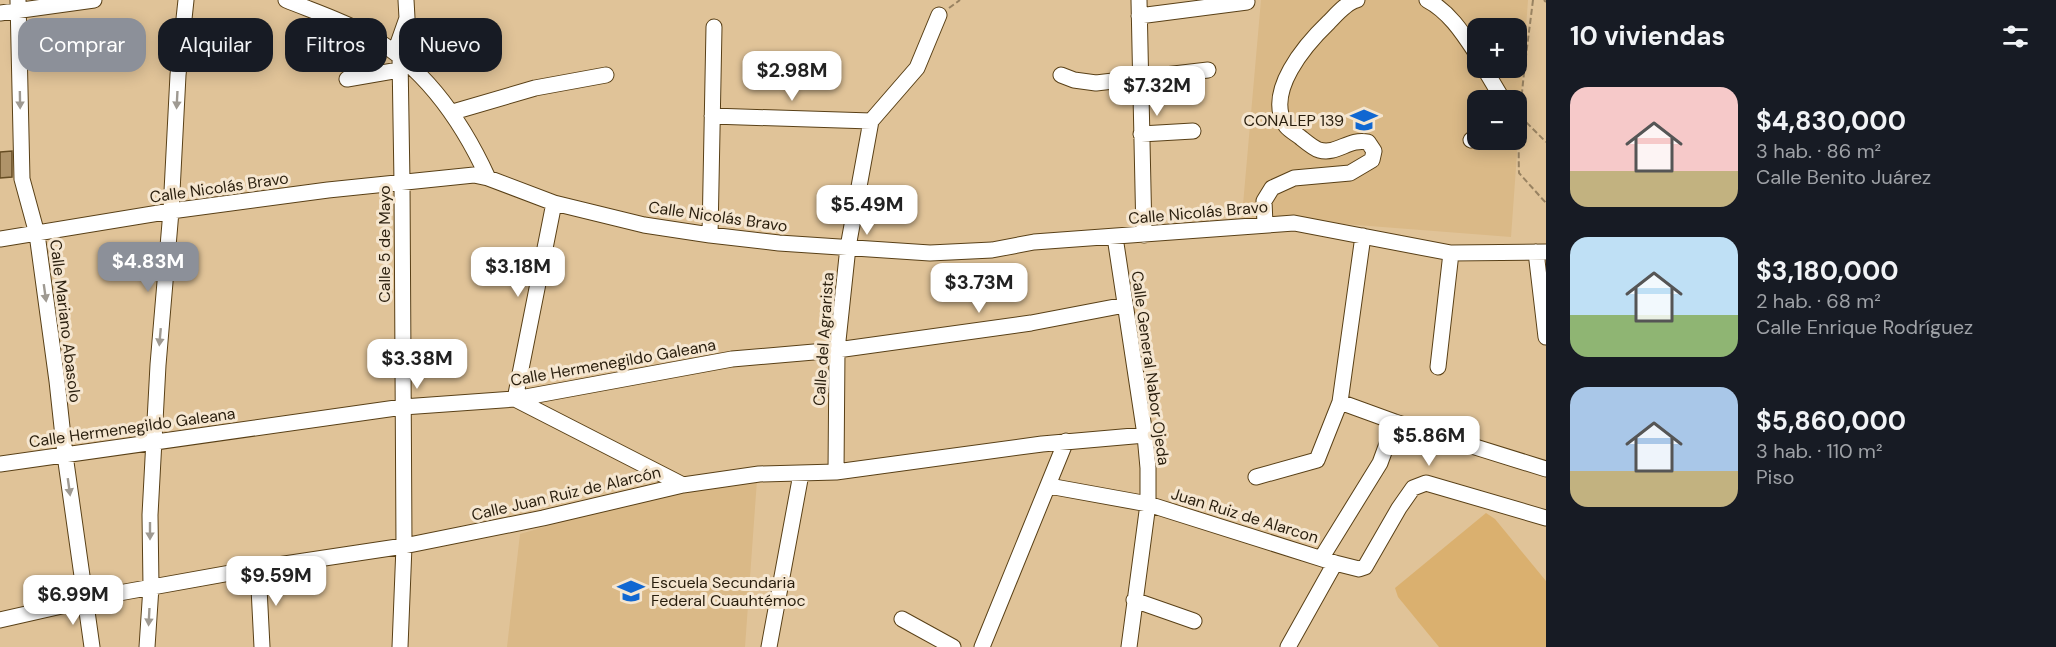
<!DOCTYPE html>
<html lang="es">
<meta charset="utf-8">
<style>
:root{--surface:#171b24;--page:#242831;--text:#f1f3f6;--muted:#9ea1a6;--accent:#8c9099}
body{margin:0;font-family:"DM Sans",sans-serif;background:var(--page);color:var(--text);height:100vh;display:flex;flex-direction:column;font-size:22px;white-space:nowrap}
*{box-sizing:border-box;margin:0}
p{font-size:20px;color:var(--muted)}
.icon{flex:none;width:33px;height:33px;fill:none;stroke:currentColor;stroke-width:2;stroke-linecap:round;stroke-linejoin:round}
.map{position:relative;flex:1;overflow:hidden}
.side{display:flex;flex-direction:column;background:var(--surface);width:510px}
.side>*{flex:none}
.guide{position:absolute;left:18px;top:18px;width:570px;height:54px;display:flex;gap:12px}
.fabs{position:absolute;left:1467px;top:18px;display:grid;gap:12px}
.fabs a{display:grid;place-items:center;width:60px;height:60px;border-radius:12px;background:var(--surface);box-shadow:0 3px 15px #0003;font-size:30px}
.price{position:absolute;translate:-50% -51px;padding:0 14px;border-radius:12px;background:#fff;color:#222;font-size:20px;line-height:39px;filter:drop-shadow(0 2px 3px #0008)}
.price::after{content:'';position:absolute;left:50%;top:36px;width:18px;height:14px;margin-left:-9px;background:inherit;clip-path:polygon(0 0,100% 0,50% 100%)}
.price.active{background:var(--accent);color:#fff}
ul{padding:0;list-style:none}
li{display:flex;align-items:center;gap:18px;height:150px;padding:0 24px}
li span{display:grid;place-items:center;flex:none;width:168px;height:120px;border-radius:18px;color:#555}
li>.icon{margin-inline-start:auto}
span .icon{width:72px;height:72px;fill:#fffc;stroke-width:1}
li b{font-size:26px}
h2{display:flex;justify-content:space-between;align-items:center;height:72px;padding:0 24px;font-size:26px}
.tag{padding:0 21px;border-radius:18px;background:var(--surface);box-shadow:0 3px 15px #0003;font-size:21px;line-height:54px}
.tag.active{background:var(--accent);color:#fff}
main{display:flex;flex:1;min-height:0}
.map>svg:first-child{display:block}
</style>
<main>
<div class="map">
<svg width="1546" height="647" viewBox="0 0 1546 647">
<rect width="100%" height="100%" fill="#e0c398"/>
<path fill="#dab987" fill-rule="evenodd" d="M 1261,0 L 1528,0 L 1511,237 L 1242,216 ZM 1478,28 L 1516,28 L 1516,68 L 1478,68 ZM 1478,100 L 1516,100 L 1516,140 L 1478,140 Z
M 757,480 L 745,647 L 507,647 L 520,534 L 626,503 Z"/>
<path fill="#dab06f" d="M 1486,513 L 1495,519 L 1546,581 L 1546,647 L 1439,647 L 1398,597 L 1395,588 Z"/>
<path fill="#af9369" stroke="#654c23" stroke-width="1.5" d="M 12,151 L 12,177 L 0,178 L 0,152 Z"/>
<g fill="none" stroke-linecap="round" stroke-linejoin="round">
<defs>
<path id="minor" d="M 18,0 L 22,179 L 37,234 L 57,381 L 65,455 L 92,647
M 286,0 C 313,11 344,21 370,36 C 425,68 462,121 488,178
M 1139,0 L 1144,235
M 1427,0 C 1450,12 1464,35 1478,56
M 0,13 L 94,0
M 1139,16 L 1247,2
M 395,52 L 407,18 L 406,0
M 400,57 L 402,183 L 404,546 L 400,647
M 1484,68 L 1503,100
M 1061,75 L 1074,80 L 1096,83 L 1208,70
M 347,79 L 399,70
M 453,112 L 535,88 L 606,75
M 712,116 L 871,121
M 1141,134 L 1193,131
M 1471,140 L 1478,135
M 554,203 L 515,399 L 683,485
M 1265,224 L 1264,201 L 1272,188 L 1294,178 L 1350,173 L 1372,160 L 1374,151 L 1368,142 C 1348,138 1338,155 1319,150 C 1313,148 1305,141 1300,137 C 1296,134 1289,130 1286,126 C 1264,92 1306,44 1329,22 C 1336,15 1347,2 1357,0
M 710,235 L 714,27
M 1115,237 L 1145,435 L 1148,468 L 1148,504 L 1129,647
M 0,239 L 171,211 L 328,190 L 474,175 L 488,178 L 554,203 L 644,225 L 710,235 L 779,243 L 930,253 L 992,250 L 1034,242 L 1294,223 L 1451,253 L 1546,252
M 1536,252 L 1546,337
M 1438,367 L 1451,253
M 1340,402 L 1395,422 L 1546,469
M 0,464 L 403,407 L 515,399 L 732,359 L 837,350 L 1031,323 L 1125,305
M 836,472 L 837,350 L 848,247 L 871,121 L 917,68 L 939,15
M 1256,477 L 1317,460 L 1340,402 L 1363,236
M 1049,486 L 1148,504 L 1335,563 L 1288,647
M 1322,557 L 1380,463 L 1395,422
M 1335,563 L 1359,569 L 1365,567 L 1399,508 L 1413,488 L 1426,483 L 1546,518
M 258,568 L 262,647
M 1134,600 L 1194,621
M 902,619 L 953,647
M 0,620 L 119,593 L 258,568 L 404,546 L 543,518 L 683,485 L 759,474 L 836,472 L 1042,444 L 1145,435
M 147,647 L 151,587 L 150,515 L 158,365 L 171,211 L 178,75 L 186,0
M 769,647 L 801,474
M 982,647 L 1066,441"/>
</defs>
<use href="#minor" stroke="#594017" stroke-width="17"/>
<path stroke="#988261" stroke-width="2" stroke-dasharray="6 3" stroke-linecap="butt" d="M 1533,0 C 1526,57 1517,115 1519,173 L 1546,203
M 1544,0 L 1546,2
M 949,8 L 960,0
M 1520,116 L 1546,142"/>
<use href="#minor" stroke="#fff" stroke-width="15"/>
</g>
<defs><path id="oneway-solid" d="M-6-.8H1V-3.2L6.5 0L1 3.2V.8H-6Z" transform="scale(1.5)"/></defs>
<g fill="#9f9a92">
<use href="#oneway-solid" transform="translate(20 100) rotate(89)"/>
<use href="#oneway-solid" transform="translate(177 100) rotate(93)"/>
<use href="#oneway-solid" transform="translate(45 293) rotate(82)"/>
<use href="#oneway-solid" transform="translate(160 337) rotate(95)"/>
<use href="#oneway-solid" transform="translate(69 487) rotate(82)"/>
<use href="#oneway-solid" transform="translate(150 531) rotate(90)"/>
<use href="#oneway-solid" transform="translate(149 617) rotate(93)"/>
</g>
<defs>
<symbol id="school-bare" viewBox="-9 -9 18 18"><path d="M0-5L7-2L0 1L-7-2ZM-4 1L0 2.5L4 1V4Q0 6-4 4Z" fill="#1067d1" stroke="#f5e6d0" stroke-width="2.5" paint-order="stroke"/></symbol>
</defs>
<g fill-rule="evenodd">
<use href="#school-bare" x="1345" y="101" width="38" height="38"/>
<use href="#school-bare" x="612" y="572" width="38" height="38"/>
</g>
<g text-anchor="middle" stroke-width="6" stroke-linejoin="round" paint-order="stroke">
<g font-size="16" fill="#291e0d" stroke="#f5e6d0" text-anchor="end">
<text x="1344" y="126">CONALEP 139</text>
<text x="651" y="588" text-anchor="start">Escuela Secundaria<tspan x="651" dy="18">Federal Cuauhtémoc</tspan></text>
</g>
<g font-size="16" fill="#291e0d" stroke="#f5e6d0">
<text transform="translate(219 187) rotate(-8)" y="6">Calle Nicolás Bravo</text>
<text transform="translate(1198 212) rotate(-5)" y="6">Calle Nicolás Bravo</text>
<text transform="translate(718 216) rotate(8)" y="6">Calle Nicolás Bravo</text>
<text transform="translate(384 244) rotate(-90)" y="6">Calle 5 de Mayo</text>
<text transform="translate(66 321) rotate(83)" y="6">Calle Mariano Abasolo</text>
<text transform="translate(823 339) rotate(-86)" y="6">Calle del Agrarista</text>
<text transform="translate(613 362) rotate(-10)" y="6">Calle Hermenegildo Galeana</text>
<text transform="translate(1151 368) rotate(82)" y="6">Calle General Nabor Ojeda</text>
<text transform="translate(132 427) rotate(-8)" y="6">Calle Hermenegildo Galeana</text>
<text transform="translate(566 493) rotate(-13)" y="6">Calle Juan Ruiz de Alarcón</text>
<text transform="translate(1245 515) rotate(17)" y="6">Juan Ruiz de Alarcon</text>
</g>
</g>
</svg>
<div class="fabs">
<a>+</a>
<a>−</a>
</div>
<b class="price" style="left:792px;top:102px">$2.98M</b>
<b class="price" style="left:1157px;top:117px">$7.32M</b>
<b class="price" style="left:867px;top:236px">$5.49M</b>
<b class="price active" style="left:148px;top:293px">$4.83M</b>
<b class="price" style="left:518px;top:298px">$3.18M</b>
<b class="price" style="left:979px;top:314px">$3.73M</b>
<b class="price" style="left:417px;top:390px">$3.38M</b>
<b class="price" style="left:1429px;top:467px">$5.86M</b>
<b class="price" style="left:276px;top:607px">$9.59M</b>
<b class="price" style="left:73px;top:626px">$6.99M</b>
<div class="guide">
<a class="tag active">Comprar</a>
<a class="tag">Alquilar</a>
<a class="tag">Filtros</a>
<a class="tag">Nuevo</a>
</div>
</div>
<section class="side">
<h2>10 viviendas<svg class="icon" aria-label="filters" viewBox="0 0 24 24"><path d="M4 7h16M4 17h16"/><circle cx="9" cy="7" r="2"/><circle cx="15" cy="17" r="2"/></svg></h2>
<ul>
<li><span style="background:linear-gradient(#f6c9c9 70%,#c2b280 0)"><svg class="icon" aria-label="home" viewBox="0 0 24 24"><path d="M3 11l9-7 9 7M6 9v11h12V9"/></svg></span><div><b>$4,830,000</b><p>3 hab. · 86 m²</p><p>Calle Benito Juárez</p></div></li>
<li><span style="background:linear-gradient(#bfe0f5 65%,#8fb573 0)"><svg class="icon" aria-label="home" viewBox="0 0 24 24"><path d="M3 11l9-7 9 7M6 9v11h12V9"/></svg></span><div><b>$3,180,000</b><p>2 hab. · 68 m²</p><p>Calle Enrique Rodríguez</p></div></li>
<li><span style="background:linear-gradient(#a9c7e8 70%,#c2b280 0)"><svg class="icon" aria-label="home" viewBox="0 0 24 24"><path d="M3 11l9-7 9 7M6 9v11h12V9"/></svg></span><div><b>$5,860,000</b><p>3 hab. · 110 m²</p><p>Piso</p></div></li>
</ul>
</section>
</main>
